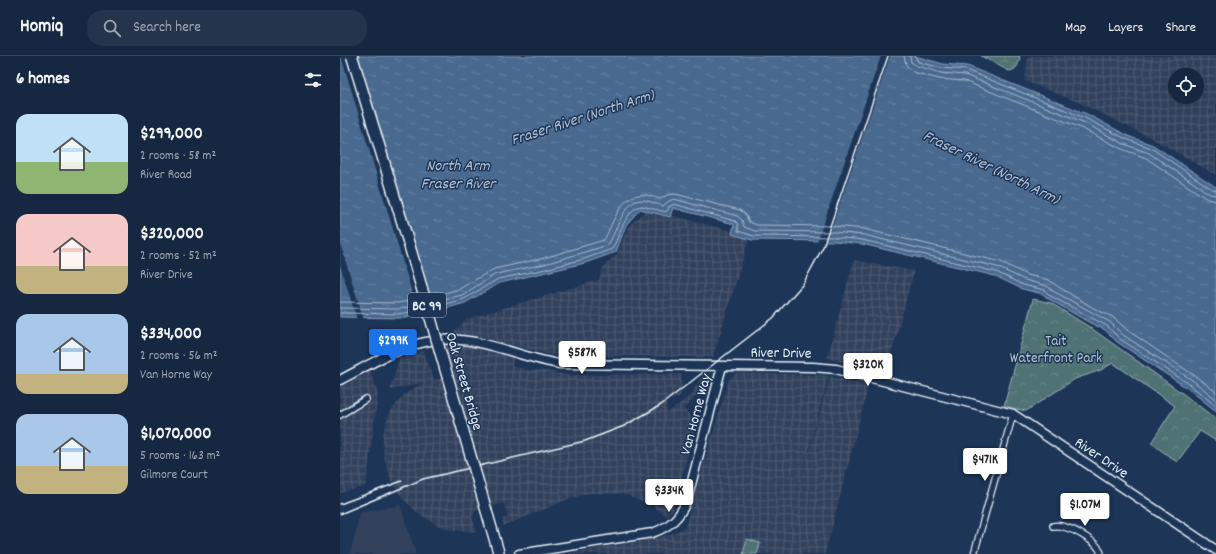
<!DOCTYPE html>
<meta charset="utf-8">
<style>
:root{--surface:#162841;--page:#23344c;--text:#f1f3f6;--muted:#9ea6b1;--line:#35445a;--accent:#1a73e8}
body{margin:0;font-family:Dekko,sans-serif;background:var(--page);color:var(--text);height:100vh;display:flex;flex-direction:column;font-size:15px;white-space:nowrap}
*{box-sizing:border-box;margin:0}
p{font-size:13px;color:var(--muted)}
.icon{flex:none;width:22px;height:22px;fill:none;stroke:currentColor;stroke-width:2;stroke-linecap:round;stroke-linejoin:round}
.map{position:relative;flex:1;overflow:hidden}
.details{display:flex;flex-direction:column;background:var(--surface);width:340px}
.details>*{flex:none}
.tools{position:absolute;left:828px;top:12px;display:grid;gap:8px}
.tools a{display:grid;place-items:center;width:36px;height:36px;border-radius:50%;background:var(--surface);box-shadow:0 4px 16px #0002,0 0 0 1px var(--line);font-size:20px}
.price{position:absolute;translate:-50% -34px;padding:0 9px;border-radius:4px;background:#fff;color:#222;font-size:13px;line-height:26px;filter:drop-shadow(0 1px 2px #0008)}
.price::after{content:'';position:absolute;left:50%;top:24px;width:12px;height:9px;margin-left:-6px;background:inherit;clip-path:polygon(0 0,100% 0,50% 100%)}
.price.active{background:var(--accent);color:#fff}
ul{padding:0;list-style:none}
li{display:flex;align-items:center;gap:12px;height:100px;padding:0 16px}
li span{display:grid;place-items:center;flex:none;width:112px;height:80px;border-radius:12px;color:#555}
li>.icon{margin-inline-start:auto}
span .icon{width:48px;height:48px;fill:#fffc;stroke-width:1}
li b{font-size:17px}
h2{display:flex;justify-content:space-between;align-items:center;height:48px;padding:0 16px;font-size:17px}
header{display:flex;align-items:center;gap:24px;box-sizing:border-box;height:56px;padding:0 20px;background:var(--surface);border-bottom:1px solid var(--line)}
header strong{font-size:19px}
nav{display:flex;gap:22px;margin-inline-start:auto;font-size:14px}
.search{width:280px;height:36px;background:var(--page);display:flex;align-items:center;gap:10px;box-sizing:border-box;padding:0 14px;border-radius:16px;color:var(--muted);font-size:15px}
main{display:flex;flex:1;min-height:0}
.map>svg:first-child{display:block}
</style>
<header>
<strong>Homiq</strong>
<div class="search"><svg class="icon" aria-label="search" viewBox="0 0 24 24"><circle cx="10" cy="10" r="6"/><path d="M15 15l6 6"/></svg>Search here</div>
<nav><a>Map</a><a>Layers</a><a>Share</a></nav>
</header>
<main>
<section class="details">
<h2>6 homes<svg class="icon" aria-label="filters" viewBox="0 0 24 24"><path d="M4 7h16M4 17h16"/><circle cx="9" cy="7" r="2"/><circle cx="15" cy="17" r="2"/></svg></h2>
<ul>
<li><span style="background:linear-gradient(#bfe0f5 60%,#8fb573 0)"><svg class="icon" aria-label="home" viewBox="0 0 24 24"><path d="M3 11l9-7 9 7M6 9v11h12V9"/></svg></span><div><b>$299,000</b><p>2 rooms · 58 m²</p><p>River Road</p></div></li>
<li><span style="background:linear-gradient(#f6c9c9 65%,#c2b280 0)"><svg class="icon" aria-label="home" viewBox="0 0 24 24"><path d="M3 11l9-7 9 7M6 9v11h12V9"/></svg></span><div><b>$320,000</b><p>2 rooms · 52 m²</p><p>River Drive</p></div></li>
<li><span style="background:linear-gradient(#a9c7e8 75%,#c2b280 0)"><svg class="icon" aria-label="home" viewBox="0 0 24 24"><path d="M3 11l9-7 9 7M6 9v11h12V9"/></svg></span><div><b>$334,000</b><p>2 rooms · 56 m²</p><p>Van Horne Way</p></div></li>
<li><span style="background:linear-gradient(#a9c7e8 65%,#c2b280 0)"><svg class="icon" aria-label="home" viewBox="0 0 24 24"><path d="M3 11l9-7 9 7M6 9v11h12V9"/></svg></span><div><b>$1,070,000</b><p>5 rooms · 163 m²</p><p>Gilmore Court</p></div></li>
</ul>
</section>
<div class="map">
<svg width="876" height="498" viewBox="0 0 876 498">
<defs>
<pattern id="industrial-grid" width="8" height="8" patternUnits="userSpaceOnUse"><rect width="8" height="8" fill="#31425d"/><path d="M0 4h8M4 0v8" fill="none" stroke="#4f5e75"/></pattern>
<pattern id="wetland-marsh" width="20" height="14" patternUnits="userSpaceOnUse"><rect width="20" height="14" fill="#4f7274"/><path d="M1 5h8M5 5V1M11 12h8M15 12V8" fill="none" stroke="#688789"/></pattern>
<pattern id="park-crowns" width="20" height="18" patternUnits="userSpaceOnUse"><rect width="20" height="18" fill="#4f7274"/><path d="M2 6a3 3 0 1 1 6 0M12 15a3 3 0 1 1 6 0" fill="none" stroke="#688789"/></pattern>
<pattern id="water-ripples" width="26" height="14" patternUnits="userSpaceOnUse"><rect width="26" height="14" fill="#49698f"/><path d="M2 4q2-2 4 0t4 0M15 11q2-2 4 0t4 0" fill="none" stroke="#637fa0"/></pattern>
</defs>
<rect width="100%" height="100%" fill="#1d3557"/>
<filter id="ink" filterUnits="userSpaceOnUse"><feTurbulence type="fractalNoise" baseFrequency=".025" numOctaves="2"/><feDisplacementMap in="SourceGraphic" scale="8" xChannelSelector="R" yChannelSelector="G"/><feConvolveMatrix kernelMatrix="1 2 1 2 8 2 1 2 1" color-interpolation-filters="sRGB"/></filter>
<g filter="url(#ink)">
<path fill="#31425d" d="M 60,449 L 76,498 L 10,498 L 20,457 Z"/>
<path fill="url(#industrial-grid)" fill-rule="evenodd" d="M 688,0 L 876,0 L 876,119 L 817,85 L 740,47 L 685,25 ZM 835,19 L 857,19 L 857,41 L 835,41 Z
M 308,153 L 410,180 L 373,301 L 210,299 L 150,283 L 113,277 L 127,263 L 259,224 L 263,211 L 277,198 L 288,170 Z
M 514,204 L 574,215 L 546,318 L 487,302 Z
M 104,289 L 132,290 L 173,302 L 172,310 L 193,315 L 198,314 L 231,319 L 341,318 L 342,337 L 338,342 L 326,344 L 327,357 L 350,340 L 363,319 L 367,318 L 366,328 L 361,336 L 344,352 L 356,368 L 333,454 L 326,460 L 313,450 L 283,438 L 250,437 L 229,443 L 164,470 L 162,463 L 168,461 L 164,447 L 135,455 L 132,461 L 137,476 L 113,474 L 101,471 L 79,458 L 63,443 L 51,425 L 44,401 L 43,379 L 48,360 L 53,352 L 64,339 L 82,327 L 50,334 L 59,303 L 83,294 L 94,324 L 110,321 Z
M 30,314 L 38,338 L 26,430 L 0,437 L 0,331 Z
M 396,317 L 489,319 L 451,460 L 490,320 L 529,328 L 485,498 L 227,498 L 315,482 L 334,477 L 345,471 L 389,323 Z"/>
<path fill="url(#wetland-marsh)" stroke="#9cb2b6" d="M 641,0 L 680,0 C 679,7 678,14 669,15 Z"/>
<path fill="url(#park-crowns)" stroke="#9cb2b6" d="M 693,243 L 711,247 L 751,272 L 842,337 L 876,363 L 876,385 L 860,375 L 837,406 L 811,387 L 835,350 L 773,307 L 761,314 L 735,323 L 686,355 L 664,350 Z"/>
<path fill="#4f7274" stroke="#9cb2b6" d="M 407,483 L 420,487 L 417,498 L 403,498 Z"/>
<path fill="url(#water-ripples)" stroke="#899fb9" d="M 11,0 L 575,0 L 603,8 L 627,10 L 747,58 L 788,80 L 813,89 L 876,131 L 876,355 L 847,332 L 777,286 L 765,274 L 750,267 L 707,242 L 703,238 L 682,233 L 655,220 L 522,188 L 494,185 L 412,184 L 392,178 L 394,168 L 333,152 L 330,161 L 300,153 L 286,169 L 276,196 L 245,207 L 160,227 L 125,247 L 97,255 L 60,262 L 0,261 L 0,3 Z"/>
<path fill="#1d3557" d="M 1,0 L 17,0 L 94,257 L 79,260 Z
M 541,0 L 550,0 L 490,176 L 486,186 L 477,186 Z
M 0,187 L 24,264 L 17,264 L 0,209 Z"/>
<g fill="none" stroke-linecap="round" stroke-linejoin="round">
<path stroke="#a8bbce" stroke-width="1" d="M 564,0 L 566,9 L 573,16 L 599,23 L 624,25 L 741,72 L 782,93 L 806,102 L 867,143 L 876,145
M 570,0 L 571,6 L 577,10 L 601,17 L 625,19 L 743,66 L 784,88 L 809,97 L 870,138 L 876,139
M 575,0 L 578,6 L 602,12 L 626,14 L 745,62 L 786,83 L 811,92 L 872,133 L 876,134
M 91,241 L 119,233 L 154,213 L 204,202 L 264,184 C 272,171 279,141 299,139 C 306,138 314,141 320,143 L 327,139 L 335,138 L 400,154 L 406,159 L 409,166 L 417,169 L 494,170 L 524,173 L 661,206 L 687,219 L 709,224 L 717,230 L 757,254 L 773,261 L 787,274 L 855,320 L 876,336
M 0,246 L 58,247 L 79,243
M 92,246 L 122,239 L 156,218 L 205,208 L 268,189 C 275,179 284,144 301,144 C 308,144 316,148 323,150 L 329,145 L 334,143 L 397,160 L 402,164 L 404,171 L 415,175 L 494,176 L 524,179 L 657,211 L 685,224 L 707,230 L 713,235 L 770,266 L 783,279 L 852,324 L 876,343
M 94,251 L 124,243 L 158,223 L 206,213 L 244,203 L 272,193 C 279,182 286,151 302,150 L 326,156 L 330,150 L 334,148 L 395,165 L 398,168 L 398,175 L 414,180 L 494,181 L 523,184 L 656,216 L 683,229 L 705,234 L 709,239 L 767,270 L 780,283 L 849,328 L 876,350
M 0,252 L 59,253 L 80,249
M 0,257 L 59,258 L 82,254"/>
<defs>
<path id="street" d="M 0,359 L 26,343
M 713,470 C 725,467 759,485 761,498
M 634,498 L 673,358"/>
<path id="secondary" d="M 0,324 C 50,298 85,273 144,288 C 170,294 194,304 220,308 L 473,311 L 496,313 L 673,358 L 876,494
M 179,498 L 312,477 C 330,471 340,461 347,444 L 382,310"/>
</defs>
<use href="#street" stroke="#e8f1f8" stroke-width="8"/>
<use href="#secondary" stroke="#e8f1f8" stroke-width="11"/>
<use href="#street" stroke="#1d3557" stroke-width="5.5"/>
<use href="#secondary" stroke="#1d3557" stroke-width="8"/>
<path stroke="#e8f1f8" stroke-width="1.5" d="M 0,448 L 62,425
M 0,458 L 83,423 L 245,385 L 284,370 L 321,349 L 433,262 L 463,228 L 483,191 L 548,0"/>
<defs>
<path id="highway-bridge" d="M 12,0 L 71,195 L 159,498"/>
</defs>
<use href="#highway-bridge" stroke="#e8f1f8" stroke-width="13" stroke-linecap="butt"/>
<use href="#highway-bridge" stroke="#1d3557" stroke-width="10"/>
</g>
</g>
<g text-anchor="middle" stroke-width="3" stroke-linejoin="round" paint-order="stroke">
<rect fill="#1d3557" stroke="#abb9c8" stroke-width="1" x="68" y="237" width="38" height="24" rx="3"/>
<g font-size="14" font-weight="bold" fill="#e8f1f8">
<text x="87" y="254">BC 99</text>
</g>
<g font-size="15" fill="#b2c5ca" stroke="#1d3557">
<text x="716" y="289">Tait<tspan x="716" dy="17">Waterfront Park</tspan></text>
</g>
<g font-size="15" fill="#e8f1f8" stroke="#1d3557">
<text transform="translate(441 296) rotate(1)" y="5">River Drive</text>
<text transform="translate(125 325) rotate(74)" y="5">Oak Street Bridge</text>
<text transform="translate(355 358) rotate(-75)" y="5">Van Horne Way</text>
<text transform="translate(762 401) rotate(34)" y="5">River Drive</text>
</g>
<g font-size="16" font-style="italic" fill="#b0c1d3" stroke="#1d3557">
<text transform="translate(242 60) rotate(-18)" y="6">Fraser River (North Arm)</text>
<text x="118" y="114">North Arm<tspan x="118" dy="18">Fraser River</tspan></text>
<text transform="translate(652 110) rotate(26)" y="6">Fraser River (North Arm)</text>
</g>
</g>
</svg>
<div class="tools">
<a><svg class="icon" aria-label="locate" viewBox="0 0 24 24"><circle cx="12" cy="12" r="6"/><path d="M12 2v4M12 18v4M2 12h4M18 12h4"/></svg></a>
</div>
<b class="price active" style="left:53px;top:307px">$299K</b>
<b class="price" style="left:242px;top:319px">$587K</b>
<b class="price" style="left:528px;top:331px">$320K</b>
<b class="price" style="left:645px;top:426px">$471K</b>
<b class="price" style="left:329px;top:457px">$334K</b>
<b class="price" style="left:745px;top:471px">$1.07M</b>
</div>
</main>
